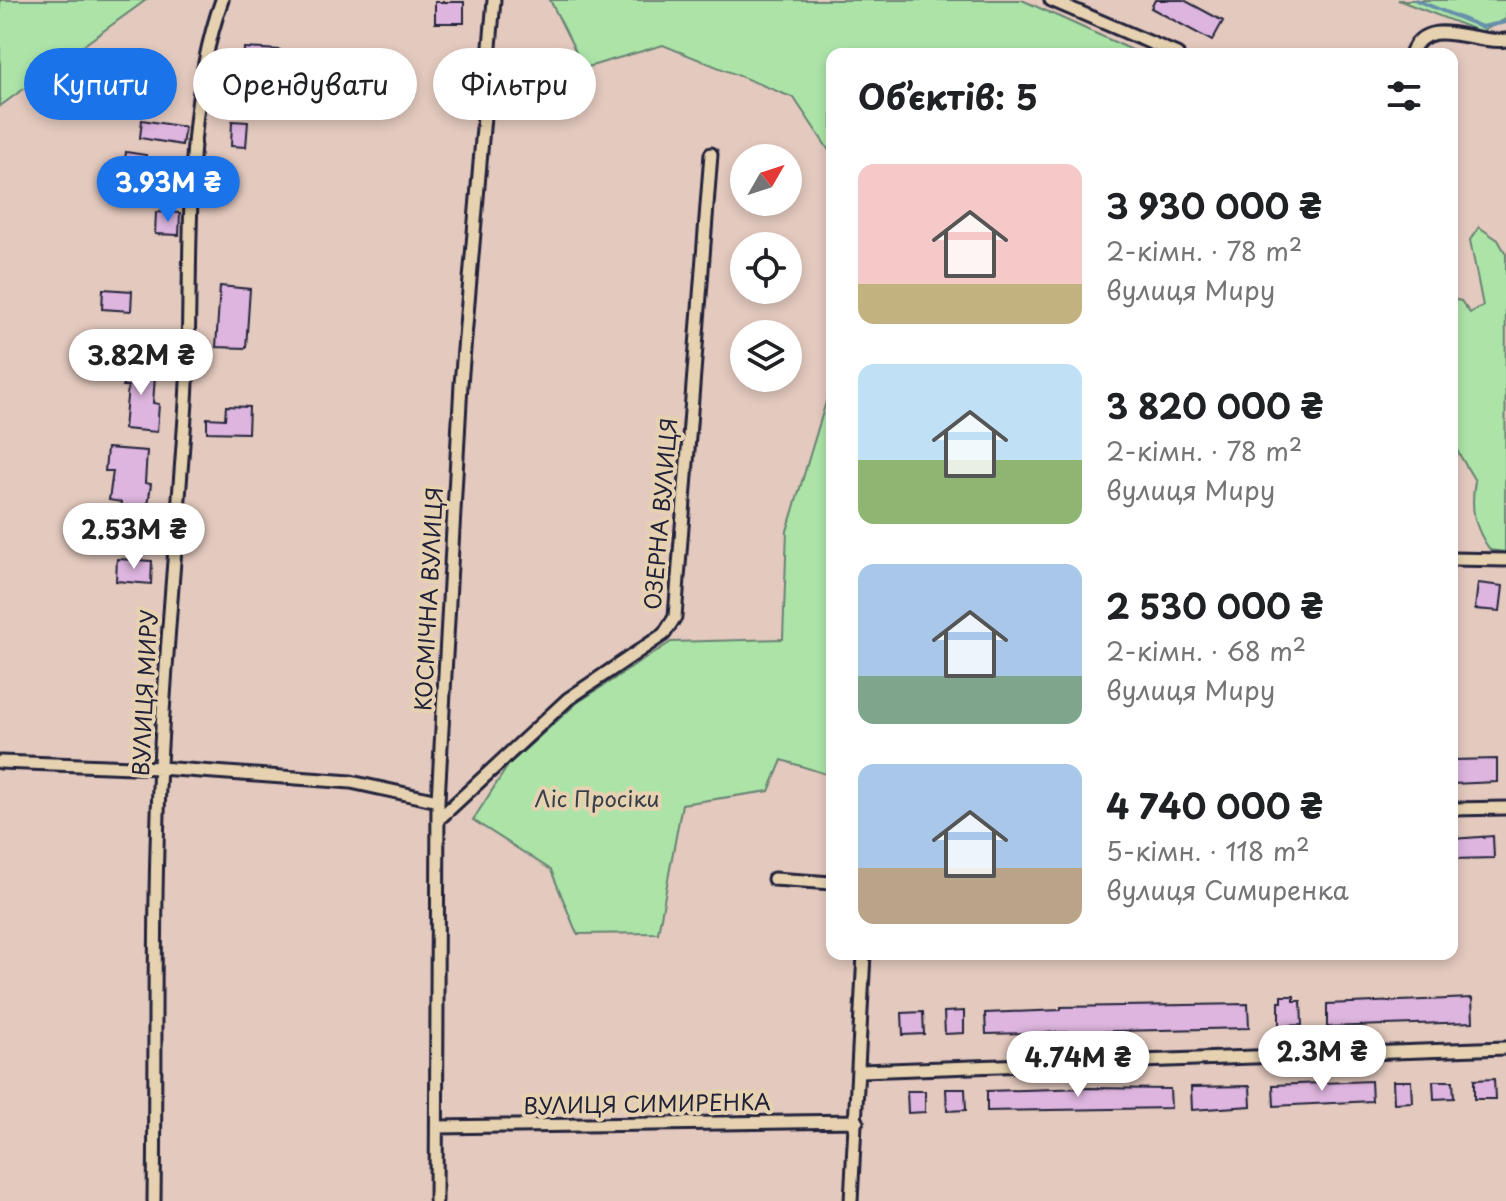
<!DOCTYPE html>
<html lang="uk">
<meta charset="utf-8">
<style>
:root{--surface:#fff;--page:#f6f6f6;--text:#202124;--muted:#757577;--accent:#1a73e8}
body{margin:0;font-family:"Playpen Sans",sans-serif;background:var(--page);color:var(--text);height:100vh;display:flex;flex-direction:column;font-size:30px;white-space:nowrap}
*{box-sizing:border-box;margin:0}
p{font-size:26px;color:var(--muted)}
.icon{flex:none;width:44px;height:44px;fill:none;stroke:currentColor;stroke-width:2;stroke-linecap:round;stroke-linejoin:round}
.map{position:relative;flex:1;overflow:hidden}
.side{position:absolute;left:826px;top:48px;width:632px;height:912px;display:flex;flex-direction:column;background:var(--surface);border-radius:16px;box-shadow:0 4px 12px #0003}
.side>*{flex:none}
.banner{position:absolute;left:24px;top:48px;width:682px;height:72px;display:flex;gap:16px}
.needle{width:52px;rotate:51deg}
.fabs{position:absolute;left:730px;top:144px;display:grid;gap:16px}
.fabs a{display:grid;place-items:center;width:72px;height:72px;border-radius:50%;background:var(--surface);box-shadow:0 4px 12px #0003;font-size:40px}
.price{position:absolute;translate:-50% -68px;padding:0 18px;border-radius:28px;background:#fff;color:#222;font-size:26px;line-height:52px;filter:drop-shadow(0 2px 4px #0008)}
.price::after{content:'';position:absolute;left:50%;top:48px;width:24px;height:18px;margin-left:-12px;background:inherit;clip-path:polygon(0 0,100% 0,50% 100%)}
.price.active{background:var(--accent);color:#fff}
ul{padding:0;list-style:none}
li{display:flex;align-items:center;gap:24px;height:200px;padding:0 32px}
li span{display:grid;place-items:center;flex:none;width:224px;height:160px;border-radius:16px;color:#555}
li>.icon{margin-inline-start:auto}
span .icon{width:96px;height:96px;fill:#fffc;stroke-width:1}
li b{font-size:34px}
h2{display:flex;justify-content:space-between;align-items:center;height:96px;padding:0 32px;font-size:34px}
.chip{padding:0 28px;border-radius:36px;background:var(--surface);box-shadow:0 4px 12px #0003;font-size:28px;line-height:72px}
.chip.active{background:var(--accent);color:#fff}
.map>svg:first-child{display:block}
</style>
<div class="map">
<svg width="1506" height="1201" viewBox="0 0 1506 1201">
<rect width="100%" height="100%" fill="#e3c9be"/>
<filter id="ink" filterUnits="userSpaceOnUse"><feTurbulence type="fractalNoise" baseFrequency=".0125" numOctaves="2"/><feDisplacementMap in="SourceGraphic" scale="16" xChannelSelector="R" yChannelSelector="G"/><feConvolveMatrix kernelMatrix="1 2 1 2 8 2 1 2 1" color-interpolation-filters="sRGB"/></filter>
<g filter="url(#ink)">
<path fill="#ace4a8" stroke="#678372" stroke-width="2" d="M 0,0 L 146,0 L 0,106 Z
M 550,0 L 1022,0 L 1141,54 L 832,54 L 832,155 L 794,98 L 663,45 L 584,68 Z
M 1398,0 L 1506,0 L 1506,19 L 1481,32 Z
M 1479,227 L 1498,240 L 1506,254 L 1505,552 L 1490,550 C 1474,527 1470,509 1475,481 L 1452,442 L 1452,299 L 1461,301 L 1470,313 L 1483,306 L 1470,240 Z
M 832,382 L 832,776 L 782,760 L 769,791 L 682,804 L 658,933 L 577,934 L 551,870 L 473,820 L 509,764 L 577,703 L 671,642 L 783,639 L 787,531 Z"/>
<g fill="none" stroke-linecap="round" stroke-linejoin="round">
<path stroke="#658faa" stroke-width="4" d="M 1416,0 L 1482,27 L 1506,22"/>
</g>
<path fill="#ddb5de" stroke="#22223b" stroke-width="2" d="M 1155,0 L 1184,0 L 1223,21 L 1212,41 L 1151,8 Z
M 435,2 L 464,2 L 464,23 L 435,23 Z
M 244,48 L 280,50 L 279,63 L 286,63 L 285,74 L 243,72 Z
M 142,120 L 185,127 L 182,145 L 140,138 Z
M 232,121 L 248,122 L 246,147 L 231,146 Z
M 126,152 L 146,155 L 141,195 L 121,192 Z
M 156,212 L 180,213 L 179,235 L 155,234 Z
M 220,286 L 250,289 L 246,348 L 216,347 Z
M 103,289 L 132,291 L 131,311 L 102,309 Z
M 125,361 L 156,363 L 153,403 L 159,404 L 157,432 L 124,429 L 128,386 L 123,386 Z
M 226,406 L 249,407 L 248,433 L 207,432 L 207,418 L 225,419 Z
M 107,448 L 147,451 L 145,483 L 151,484 L 146,519 L 153,519 L 152,540 L 119,538 L 121,502 L 109,500 L 113,471 L 105,471 Z
M 117,559 L 152,561 L 151,584 L 116,581 Z
M 1478,583 L 1503,586 L 1500,611 L 1475,609 Z
M 1497,759 L 1497,782 L 1452,784 L 1452,760 Z
M 1493,836 L 1494,858 L 1452,859 L 1452,839 Z
M 1282,996 L 1294,996 L 1294,1001 L 1301,1001 L 1302,1025 L 1279,1026 L 1279,1002 L 1282,1002 Z
M 1472,998 L 1473,1022 L 1327,1027 L 1327,1004 Z
M 1248,1004 L 1249,1028 L 986,1034 L 985,1013 L 1061,1010 L 1061,1007 Z
M 964,1011 L 964,1033 L 945,1034 L 944,1012 Z
M 923,1012 L 924,1034 L 903,1035 L 902,1013 Z
M 1494,1079 L 1495,1099 L 1474,1099 L 1474,1080 Z
M 1371,1081 L 1372,1101 L 1274,1106 L 1273,1085 Z
M 1393,1081 L 1411,1081 L 1412,1102 L 1394,1103 Z
M 1433,1081 L 1453,1081 L 1454,1098 L 1434,1099 Z
M 1250,1086 L 1251,1106 L 1192,1110 L 1191,1087 Z
M 1088,1088 L 1170,1089 L 1171,1108 L 987,1111 L 987,1091 Z
M 946,1089 L 965,1089 L 966,1110 L 947,1111 Z
M 907,1091 L 925,1091 L 925,1112 L 908,1113 Z"/>
<g fill="none" stroke-linecap="round" stroke-linejoin="round">
<defs>
<path id="street" d="M 1051,0 L 1177,54
M 1411,54 C 1426,13 1474,45 1506,40
M 1452,559 L 1506,560
M 0,762 L 160,768 L 351,782 L 438,801
M 1452,809 L 1506,808
M 441,817 L 568,699 L 664,634 L 675,617 L 711,154
M 774,879 L 832,883
M 861,1071 L 1506,1048
M 438,1127 L 857,1121
M 154,1201 C 156,1056 153,910 160,765 C 166,644 178,523 186,402 C 194,276 179,119 222,0
M 436,1201 L 438,801 L 461,384 L 494,0
M 851,1201 L 864,954"/>
</defs>
<use href="#street" stroke="#22223b" stroke-width="17"/>
<use href="#street" stroke="#e6d2b0" stroke-width="11"/>
</g>
</g>
<g text-anchor="middle" stroke-width="8" stroke-linejoin="round" paint-order="stroke">
<g font-size="22" fill="#22223b" stroke="#e6d2b0">
<text transform="translate(661 514) rotate(-85)" y="8">ОЗЕРНА ВУЛИЦЯ</text>
<text transform="translate(429 599) rotate(-87)" y="8">КОСМІЧНА ВУЛИЦЯ</text>
<text transform="translate(145 693) rotate(-87)" y="8">ВУЛИЦЯ МИРУ</text>
<text transform="translate(647 1104) rotate(-1)" y="8">ВУЛИЦЯ СИМИРЕНКА</text>
</g>
<g font-size="22" fill="#373f4b" stroke="#e6d2b0">
<text x="597" y="807">Ліс Просіки</text>
</g>
</g>
</svg>
<div class="fabs">
<a><svg class="needle" viewBox="-14 -14 28 28"><path d="M0-13l5 13h-10z" fill="#e53935"/><path d="M0 13l5-13h-10z" fill="#757577"/></svg></a>
<a><svg class="icon" aria-label="locate" viewBox="0 0 24 24"><circle cx="12" cy="12" r="6"/><path d="M12 2v4M12 18v4M2 12h4M18 12h4"/></svg></a>
<a><svg class="icon" aria-label="layers" viewBox="0 0 24 24"><path d="M12 4l9 5-9 5-9-5zM3 14l9 5 9-5"/></svg></a>
</div>
<b class="price active" style="left:168px;top:224px">3.93M ₴</b>
<b class="price" style="left:141px;top:397px">3.82M ₴</b>
<b class="price" style="left:134px;top:571px">2.53M ₴</b>
<b class="price" style="left:1322px;top:1093px">2.3M ₴</b>
<b class="price" style="left:1078px;top:1099px">4.74M ₴</b>
<div class="banner">
<a class="chip active">Купити</a>
<a class="chip">Орендувати</a>
<a class="chip">Фільтри</a>
</div>
<section class="side">
<h2>Об’єктів: 5<svg class="icon" aria-label="filters" viewBox="0 0 24 24"><path d="M4 7h16M4 17h16"/><circle cx="9" cy="7" r="2"/><circle cx="15" cy="17" r="2"/></svg></h2>
<ul>
<li><span style="background:linear-gradient(#f6c9c9 75%,#c2b280 0)"><svg class="icon" aria-label="home" viewBox="0 0 24 24"><path d="M3 11l9-7 9 7M6 9v11h12V9"/></svg></span><div><b>3 930 000 ₴</b><p>2-кімн. · 78 m²</p><p>вулиця Миру</p></div></li>
<li><span style="background:linear-gradient(#bfe0f5 60%,#8fb573 0)"><svg class="icon" aria-label="home" viewBox="0 0 24 24"><path d="M3 11l9-7 9 7M6 9v11h12V9"/></svg></span><div><b>3 820 000 ₴</b><p>2-кімн. · 78 m²</p><p>вулиця Миру</p></div></li>
<li><span style="background:linear-gradient(#a9c7e8 70%,#7fa58c 0)"><svg class="icon" aria-label="home" viewBox="0 0 24 24"><path d="M3 11l9-7 9 7M6 9v11h12V9"/></svg></span><div><b>2 530 000 ₴</b><p>2-кімн. · 68 m²</p><p>вулиця Миру</p></div></li>
<li><span style="background:linear-gradient(#a9c7e8 65%,#b9a48a 0)"><svg class="icon" aria-label="home" viewBox="0 0 24 24"><path d="M3 11l9-7 9 7M6 9v11h12V9"/></svg></span><div><b>4 740 000 ₴</b><p>5-кімн. · 118 m²</p><p>вулиця Симиренка</p></div></li>
</ul>
</section>
</div>
